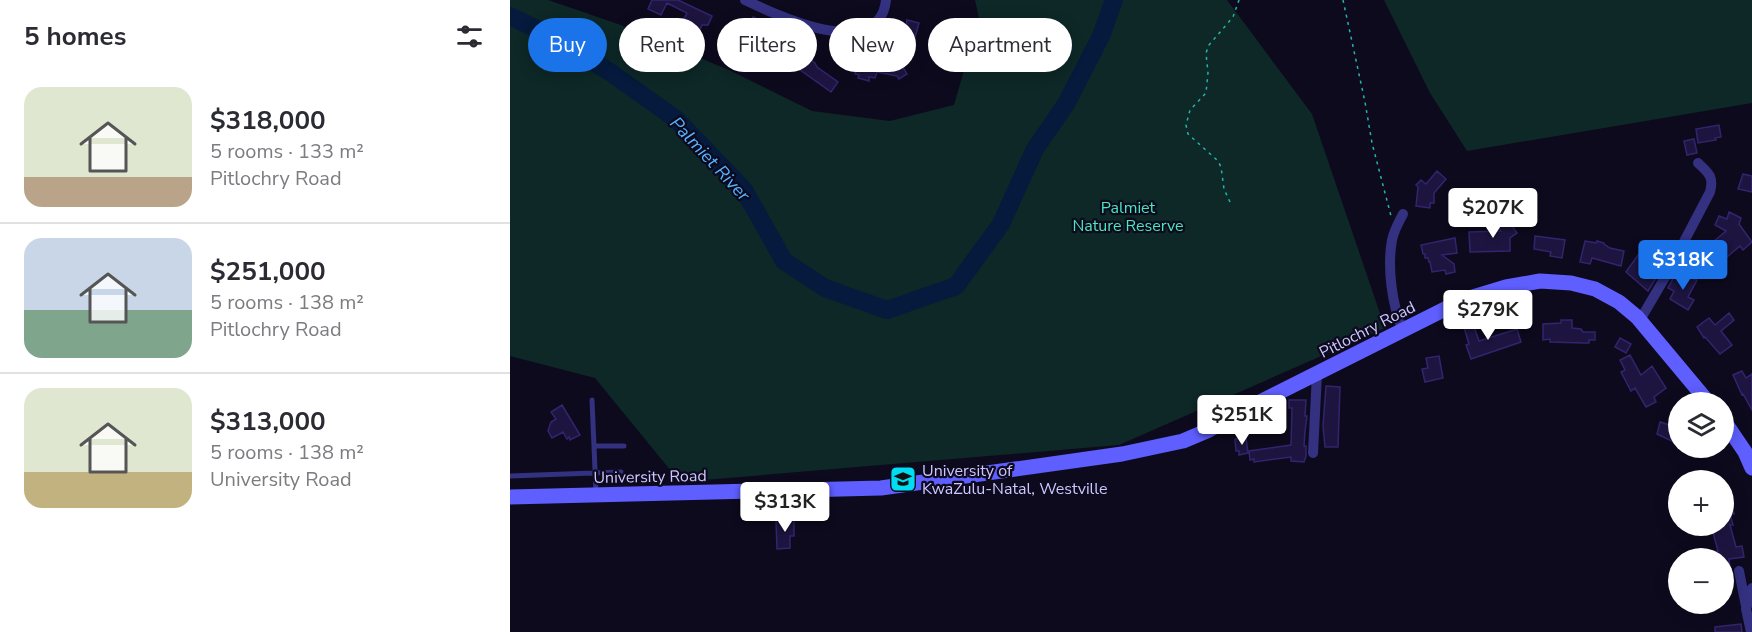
<!DOCTYPE html>
<meta charset="utf-8">
<style>
:root{--surface:#fff;--page:#f2f2f3;--text:#2b2b33;--muted:#7c7c81;--line:#e1e1e2;--accent:#1a73e8}
body{margin:0;font-family:"Nunito Sans",sans-serif;background:var(--page);color:var(--text);height:100vh;display:flex;flex-direction:column;font-size:22px;white-space:nowrap}
*{box-sizing:border-box;margin:0}
p{font-size:20px;color:var(--muted)}
.icon{flex:none;width:33px;height:33px;fill:none;stroke:currentColor;stroke-width:2;stroke-linecap:round;stroke-linejoin:round}
.map{position:relative;flex:1;overflow:hidden}
.drawer{display:flex;flex-direction:column;background:var(--surface);width:510px}
.drawer>*{flex:none}
.guide{position:absolute;left:18px;top:18px;width:570px;height:54px;display:flex;gap:12px}
.buttons{position:absolute;left:1158px;top:392px;display:grid;gap:12px}
.buttons a{display:grid;place-items:center;width:66px;height:66px;border-radius:50%;background:var(--surface);box-shadow:0 3px 15px #0003;font-size:30px}
.price{position:absolute;translate:-50% -51px;padding:0 14px;border-radius:6px;background:#fff;color:#222;font-size:20px;line-height:39px;filter:drop-shadow(0 2px 3px #0008)}
.price::after{content:'';position:absolute;left:50%;top:36px;width:18px;height:14px;margin-left:-9px;background:inherit;clip-path:polygon(0 0,100% 0,50% 100%)}
.price.active{background:var(--accent);color:#fff}
ul{padding:0;list-style:none}
li{display:flex;align-items:center;gap:18px;height:150px;padding:0 24px}
li+li{border-top:2px solid var(--line)}
li span{display:grid;place-items:center;flex:none;width:168px;height:120px;border-radius:18px;color:#555}
li>.icon{margin-inline-start:auto}
span .icon{width:72px;height:72px;fill:#fffc;stroke-width:1}
li b{font-size:26px}
h2{display:flex;justify-content:space-between;align-items:center;height:72px;padding:0 24px;font-size:26px}
.tag{padding:0 21px;border-radius:27px;background:var(--surface);box-shadow:0 3px 15px #0003;font-size:21px;line-height:54px}
.tag.active{background:var(--accent);color:#fff}
main{display:flex;flex:1;min-height:0}
.map>svg:first-child{display:block}
</style>
<main>
<section class="drawer">
<h2>5 homes<svg class="icon" aria-label="filters" viewBox="0 0 24 24"><path d="M4 7h16M4 17h16"/><circle cx="9" cy="7" r="2"/><circle cx="15" cy="17" r="2"/></svg></h2>
<ul>
<li><span style="background:linear-gradient(#dfe7d0 75%,#b9a48a 0)"><svg class="icon" aria-label="home" viewBox="0 0 24 24"><path d="M3 11l9-7 9 7M6 9v11h12V9"/></svg></span><div><b>$318,000</b><p>5 rooms · 133 m²</p><p>Pitlochry Road</p></div></li>
<li><span style="background:linear-gradient(#c9d6e8 60%,#7fa58c 0)"><svg class="icon" aria-label="home" viewBox="0 0 24 24"><path d="M3 11l9-7 9 7M6 9v11h12V9"/></svg></span><div><b>$251,000</b><p>5 rooms · 138 m²</p><p>Pitlochry Road</p></div></li>
<li><span style="background:linear-gradient(#dfe7d0 70%,#c2b280 0)"><svg class="icon" aria-label="home" viewBox="0 0 24 24"><path d="M3 11l9-7 9 7M6 9v11h12V9"/></svg></span><div><b>$313,000</b><p>5 rooms · 138 m²</p><p>University Road</p></div></li>
</ul>
</section>
<div class="map">
<svg width="1242" height="632" viewBox="0 0 1242 632">
<rect width="100%" height="100%" fill="#0d0a1e"/>
<path fill="#0d2827" d="M 0,0 L 38,0 L 108,24 L 219,70 L 302,111 L 380,121 L 444,105 L 469,18 L 465,0 L 717,0 L 802,114 L 875,328 L 609,445 L 170,482 L 85,378 L 0,356 Z
M 874,0 L 1242,0 L 1242,103 L 957,151 L 920,93 Z"/>
<g fill="none" stroke-linecap="round" stroke-linejoin="round">
<path stroke="#051a3c" stroke-width="18" d="M 0,16 L 37,34 L 100,72 L 166,119 L 234,190 L 274,261 L 315,288 L 377,310 L 446,286 L 491,224 L 525,149 L 556,104 L 591,36 L 604,0"/>
</g>
<path fill="#1d1540" stroke="#32256e" stroke-width="1.5" d="M 142,0 L 168,0 L 202,16 L 198,25 L 192,25 L 190,29 L 173,21 L 177,13 L 157,3 L 151,15 L 138,9 Z
M 243,17 L 256,23 L 254,26 L 258,28 L 254,35 L 251,33 L 244,46 L 217,35 L 222,22 L 238,28 Z
M 397,20 L 409,23 L 404,41 L 402,40 L 399,50 L 376,43 L 378,34 L 386,36 L 388,26 L 396,27 Z
M 290,48 L 300,56 L 298,58 L 305,63 L 307,67 L 328,82 L 321,92 L 289,69 L 293,64 L 283,56 Z
M 351,59 L 385,65 L 390,62 L 397,74 L 389,79 L 387,76 L 367,72 L 365,78 L 359,77 L 359,81 L 348,78 L 349,75 L 345,74 L 347,62 L 350,63 Z
M 1209,125 L 1211,137 L 1205,138 L 1206,140 L 1188,143 L 1186,129 Z
M 1184,139 L 1187,153 L 1177,155 L 1174,141 Z
M 927,171 L 936,179 L 924,193 L 924,203 L 920,203 L 920,208 L 906,206 L 908,187 L 906,185 L 911,180 L 916,184 Z
M 1233,174 L 1242,176 L 1242,192 L 1228,189 Z
M 1219,212 L 1231,218 L 1229,224 L 1242,242 L 1233,250 L 1230,246 L 1217,257 L 1203,242 L 1216,231 L 1205,225 L 1209,216 L 1217,219 Z
M 997,219 L 1007,233 L 1000,238 L 1000,251 L 960,252 L 959,232 L 991,231 L 987,225 Z
M 1025,236 L 1055,240 L 1052,258 L 1040,256 L 1041,252 L 1024,249 Z
M 945,238 L 947,253 L 932,255 L 944,264 L 945,272 L 936,274 L 935,270 L 922,272 L 920,262 L 919,262 L 918,258 L 915,258 L 915,254 L 913,254 L 911,245 Z
M 1075,241 L 1086,243 L 1087,241 L 1094,243 L 1094,244 L 1100,248 L 1114,251 L 1111,266 L 1082,258 L 1080,264 L 1070,262 Z
M 1131,251 L 1142,259 L 1134,270 L 1146,278 L 1138,291 L 1116,272 Z
M 1174,274 L 1187,280 L 1178,297 L 1184,300 L 1178,310 L 1160,299 L 1164,291 L 1158,288 L 1164,277 L 1171,279 Z
M 1219,313 L 1224,320 L 1211,331 L 1222,345 L 1210,354 L 1195,337 L 1194,338 L 1187,327 L 1199,318 L 1205,325 Z
M 1051,320 L 1062,320 L 1062,328 L 1071,329 L 1073,332 L 1085,332 L 1085,340 L 1079,340 L 1079,343 L 1074,343 L 1040,342 L 1040,339 L 1033,340 L 1033,324 L 1051,323 Z
M 962,321 L 969,341 L 1007,329 L 1011,342 L 961,359 L 956,345 L 959,344 L 953,324 Z
M 1110,338 L 1121,344 L 1116,353 L 1105,347 Z
M 1120,355 L 1131,375 L 1142,366 L 1156,388 L 1144,397 L 1146,402 L 1136,407 L 1125,388 L 1121,391 L 1111,372 L 1115,370 L 1110,360 Z
M 929,356 L 933,378 L 915,382 L 912,369 L 918,368 L 916,358 Z
M 1232,371 L 1236,378 L 1242,374 L 1242,410 L 1233,394 L 1232,395 L 1223,375 Z
M 816,386 L 830,387 L 828,447 L 815,447 L 813,426 Z
M 779,400 L 796,400 L 795,416 L 797,416 L 795,431 L 794,446 L 796,446 L 796,456 L 794,462 L 781,461 L 781,457 L 744,462 L 744,459 L 740,460 L 739,451 L 781,445 L 782,408 L 779,408 Z
M 52,405 L 70,435 L 60,440 L 59,437 L 57,439 L 53,432 L 42,438 L 38,431 L 41,422 L 46,419 L 41,412 Z
M 1168,411 L 1168,444 L 1147,434 L 1150,422 L 1166,427 L 1160,416 Z
M 736,438 L 738,453 L 729,455 L 729,451 L 726,451 L 725,439 Z
M 1214,498 L 1216,498 L 1219,507 L 1222,506 L 1224,514 L 1220,514 L 1223,525 L 1220,525 L 1226,547 L 1232,546 L 1234,557 L 1219,559 L 1222,584 L 1214,586 L 1214,558 L 1192,558 L 1192,554 L 1208,551 L 1202,529 L 1206,527 L 1205,525 L 1214,525 Z
M 284,519 L 284,536 L 280,536 L 280,548 L 267,549 L 266,520 Z
M 1231,624 L 1232,632 L 1205,632 L 1205,627 Z"/>
<g fill="none" stroke-linecap="round" stroke-linejoin="round">
<path stroke="#23b6ab" stroke-width="1.5" stroke-dasharray="3 4.5" stroke-linecap="butt" d="M 833,0 L 855,102 L 862,143 L 881,216
M 720,202 L 714,189 L 711,167 L 708,161 L 678,134 L 676,125 L 680,110 L 696,93 L 698,73 L 696,53 L 699,45 L 723,17 L 729,0"/>
<path stroke="#333180" stroke-width="5" d="M 82,400 L 86,493
M 84,446 L 114,446
M 0,476 L 111,472"/>
<path stroke="#333180" stroke-width="10" d="M 235,0 C 266,15 369,64 376,0
M 1130,320 L 1157,274 L 1200,192 C 1204,177 1199,173 1188,163
M 893,331 C 882,305 877,268 882,240 C 884,230 889,222 893,214
M 803,453 L 807,374
M 1229,571 L 1236,606
M 1241,632 L 1236,609 L 1242,588"/>
<path stroke="#5f5eff" stroke-width="15" d="M 1214,421 L 1235,452 L 1242,468
M 0,497 L 371,488 L 612,454 L 673,441 L 699,430 L 742,406 L 953,300 L 996,287 L 1030,281 L 1061,283 L 1085,289 L 1109,302 L 1127,317 L 1198,402"/>
</g>
<defs>
<symbol id="university-square" viewBox="-11 -11 22 22"><rect x="-9" y="-9" width="18" height="18" rx="4" fill="#00ddf2" stroke="#0d0a1e"/><path d="M0-5L7-2L0 1L-7-2ZM-4 1L0 2.5L4 1V4Q0 6-4 4Z" fill="#111"/></symbol>
</defs>
<g fill-rule="evenodd">
<use href="#university-square" x="378" y="464" width="30" height="30"/>
</g>
<g text-anchor="middle" stroke-width="4.5" stroke-linejoin="round" paint-order="stroke">
<g font-size="16" fill="#4ae7be" stroke="#0d0a1e">
<text x="618" y="213">Palmiet<tspan x="618" dy="18">Nature Reserve</tspan></text>
</g>
<g font-size="16" fill="#ccc7ff" stroke="#0d0a1e">
<text transform="translate(857 329) rotate(-27)" y="6">Pitlochry Road</text>
<text transform="translate(140 476) rotate(-1)" y="6">University Road</text>
</g>
<g font-size="16" fill="#ccc7ff" stroke="#0d0a1e" text-anchor="start">
<text x="412" y="476">University of<tspan x="412" dy="18">KwaZulu-Natal, Westville</tspan></text>
</g>
<g font-size="18" font-style="italic" fill="#55b3ff" stroke="#0d0a1e">
<text transform="translate(200 159) rotate(47)" y="6">Palmiet River</text>
</g>
</g>
</svg>
<div class="buttons">
<a><svg class="icon" aria-label="layers" viewBox="0 0 24 24"><path d="M12 4l9 5-9 5-9-5zM3 14l9 5 9-5"/></svg></a>
<a>+</a>
<a>−</a>
</div>
<b class="price" style="left:983px;top:239px">$207K</b>
<b class="price active" style="left:1173px;top:291px">$318K</b>
<b class="price" style="left:978px;top:341px">$279K</b>
<b class="price" style="left:732px;top:446px">$251K</b>
<b class="price" style="left:275px;top:533px">$313K</b>
<div class="guide">
<a class="tag active">Buy</a>
<a class="tag">Rent</a>
<a class="tag">Filters</a>
<a class="tag">New</a>
<a class="tag">Apartment</a>
</div>
</div>
</main>
